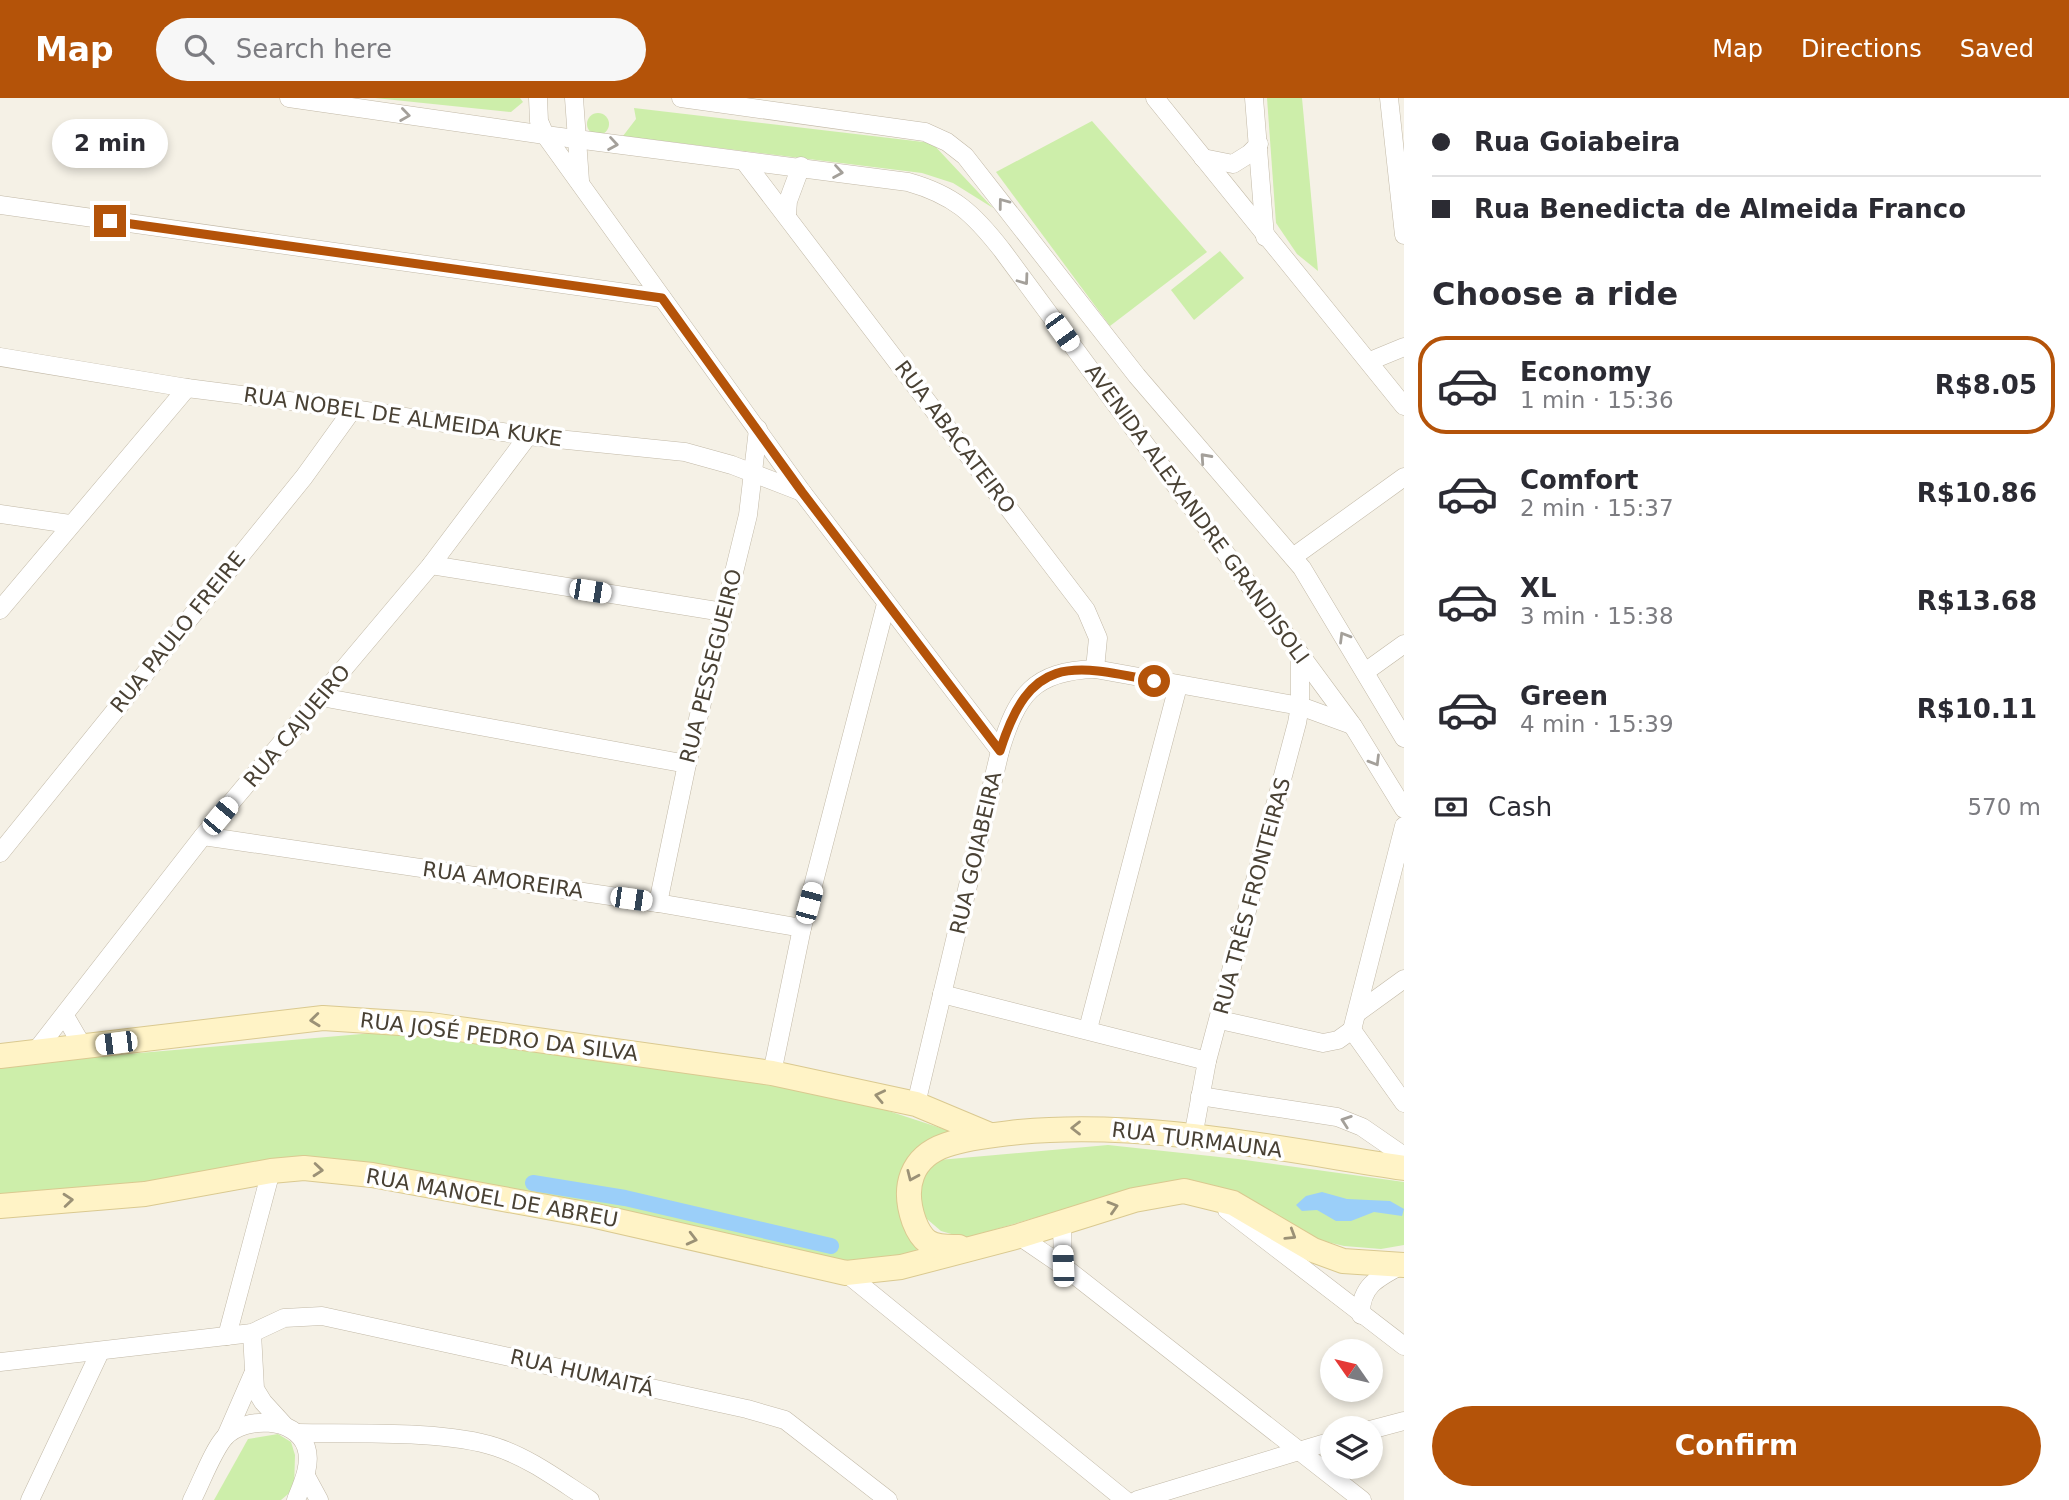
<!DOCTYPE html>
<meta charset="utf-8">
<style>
:root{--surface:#fff;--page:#f7f7f7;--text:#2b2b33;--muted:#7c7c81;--line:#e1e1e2;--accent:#b45309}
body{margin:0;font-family:"DejaVu Sans",sans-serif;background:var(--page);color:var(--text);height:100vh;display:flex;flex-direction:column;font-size:26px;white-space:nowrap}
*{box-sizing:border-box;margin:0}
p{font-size:23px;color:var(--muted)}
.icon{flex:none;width:38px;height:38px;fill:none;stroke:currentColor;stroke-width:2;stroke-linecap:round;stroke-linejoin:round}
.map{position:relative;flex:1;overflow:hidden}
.details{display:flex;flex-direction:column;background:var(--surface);width:665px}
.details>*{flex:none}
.banner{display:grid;align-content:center;height:154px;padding:0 28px;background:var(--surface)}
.needle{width:46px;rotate:304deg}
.tools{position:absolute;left:1320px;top:1241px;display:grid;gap:14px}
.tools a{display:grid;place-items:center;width:63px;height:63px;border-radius:50%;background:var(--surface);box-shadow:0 4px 10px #0003;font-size:35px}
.end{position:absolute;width:32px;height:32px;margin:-16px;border:9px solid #b45309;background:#fff;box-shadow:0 0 0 4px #fff}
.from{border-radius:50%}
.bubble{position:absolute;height:49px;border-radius:24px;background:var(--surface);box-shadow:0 4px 10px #0003;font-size:23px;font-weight:600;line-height:49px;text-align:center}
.car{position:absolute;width:21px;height:42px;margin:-21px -10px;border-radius:9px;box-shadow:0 0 5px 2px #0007;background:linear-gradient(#fff 24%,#345 0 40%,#fff 0 76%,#345 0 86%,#fff 0)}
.banner b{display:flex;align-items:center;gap:24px;height:66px;font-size:26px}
.banner b+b{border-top:2px solid var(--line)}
.banner i{width:18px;height:18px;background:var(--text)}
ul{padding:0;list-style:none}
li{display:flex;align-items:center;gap:21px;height:98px;margin:0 14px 10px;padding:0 14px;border:4px solid transparent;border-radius:28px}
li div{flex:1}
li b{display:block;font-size:26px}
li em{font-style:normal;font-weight:600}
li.current{border-color:var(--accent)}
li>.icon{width:63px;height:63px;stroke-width:1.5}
h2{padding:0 28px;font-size:32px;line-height:84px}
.pay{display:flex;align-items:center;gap:18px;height:77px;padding:0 28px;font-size:26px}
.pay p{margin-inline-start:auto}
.action{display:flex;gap:14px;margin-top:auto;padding:14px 28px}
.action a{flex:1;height:80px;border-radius:42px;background:var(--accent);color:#fff;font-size:28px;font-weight:600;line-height:80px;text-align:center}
header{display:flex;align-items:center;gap:42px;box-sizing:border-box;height:98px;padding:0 35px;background:var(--accent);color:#fff}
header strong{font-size:33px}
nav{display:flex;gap:38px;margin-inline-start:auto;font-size:24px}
.search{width:490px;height:63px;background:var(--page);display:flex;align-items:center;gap:18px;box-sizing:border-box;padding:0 24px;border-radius:38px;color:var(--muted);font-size:26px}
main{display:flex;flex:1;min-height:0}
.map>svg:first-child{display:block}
</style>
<header>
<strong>Map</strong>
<div class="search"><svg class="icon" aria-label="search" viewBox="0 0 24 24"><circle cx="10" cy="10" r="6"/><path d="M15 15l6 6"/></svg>Search here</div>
<nav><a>Map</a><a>Directions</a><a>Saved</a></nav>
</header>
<main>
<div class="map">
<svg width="1404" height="1402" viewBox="0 0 1404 1402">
<rect width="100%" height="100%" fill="#f5f1e6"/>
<g fill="#cdeeaa">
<polygon points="375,0 520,0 523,4 511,14"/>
<polygon points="1267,0 1302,0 1318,173 1297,156 1276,125"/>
<polygon points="634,10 932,45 993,110 953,85 922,75 623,38 636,21"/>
<circle cx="598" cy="26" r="11"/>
<polygon points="1092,23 1207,154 1110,228 996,74"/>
<polygon points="1220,153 1244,180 1194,222 1171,192"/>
<polygon points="385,934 778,983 861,1004 956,1035 912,1064 920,1150 903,1158 862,1166 351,1065 166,1088 0,1099 0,967"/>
<polygon points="1108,1047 1238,1061 1404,1084 1404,1147 1381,1151 1344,1148 1302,1138 1246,1098 1192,1082 1100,1101 965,1140 941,1133 927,1121 915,1101 921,1075 939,1062"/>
<polygon points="278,1336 291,1344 295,1357 294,1391 281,1402 214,1402 248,1341"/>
</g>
<polygon fill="#9bcff9" points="1322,1094 1347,1101 1390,1103 1404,1111 1402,1118 1374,1114 1351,1123 1336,1123 1317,1112 1302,1113 1296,1107 1306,1098"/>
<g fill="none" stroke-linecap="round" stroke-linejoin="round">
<polyline stroke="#9bcff9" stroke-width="16" points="533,1085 625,1100 831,1148"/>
<g stroke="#c2b9a7" stroke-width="19">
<g id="minor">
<path d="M 289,0 L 545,37 L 908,84 C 954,97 973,115 1002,152 L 1353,628 L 1404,711"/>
<polyline points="538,0 539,23 545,37 802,394 1000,653"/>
<polyline points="574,0 580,83"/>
<polyline points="681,0 925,34 947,44 965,58 1137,278 1302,470 1404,640"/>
<polyline points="1155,0 1404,308"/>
<polyline points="1254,0 1265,139"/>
<polyline points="1389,0 1404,137"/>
<polyline points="1203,60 1233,66 1249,56 1259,46"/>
<polyline points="744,63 1086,512 1098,540 1095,571"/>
<polyline points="0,107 662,200"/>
<polyline points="787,116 788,103 801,68"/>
<polyline points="0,259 187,290 353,311 528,338 685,354 732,367 802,394"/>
<polyline points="1370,263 1404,249"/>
<polyline points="0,416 70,426"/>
<polyline points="1293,459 1404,379"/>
<polyline points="431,467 723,514"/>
<polyline points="0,512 187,290"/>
<polyline points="1365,574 1404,546"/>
<polyline points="321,599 687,666"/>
<polyline points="203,738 658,805 802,830"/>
<polyline points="0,755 304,379 353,311"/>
<polyline points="658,805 687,666 748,417 758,331"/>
<polyline points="942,896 1207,963"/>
<polyline points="1357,915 1404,881"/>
<polyline points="65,918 83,949"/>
<polyline points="1220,922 1323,945 1338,942 1352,932"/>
<polyline points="1088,931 1178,588"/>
<polyline points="1352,932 1404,728"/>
<polyline points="1352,932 1404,1005"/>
<polyline points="35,954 203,738 431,467 528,338"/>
<polyline points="772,975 802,830 886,506"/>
<polyline points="1200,998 1337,1019 1362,1029 1404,1058"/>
<path d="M 916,1006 L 1000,653 C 1017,597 1033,573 1095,571 L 1300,608 L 1352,627"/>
<polyline points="1193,1039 1207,963 1297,625 1300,608 1300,556"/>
<polyline points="1227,1112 1404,1248"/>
<polyline points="1062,1125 1063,1168"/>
<polyline points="1019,1138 1063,1168 1362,1402"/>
<polyline points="846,1175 1125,1402"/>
<path d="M 1361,1217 C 1360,1189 1377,1180 1400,1168"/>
<polyline points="252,1235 255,1291 263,1304 284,1327"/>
<polyline points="227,1238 271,1073"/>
<polyline points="0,1264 252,1235 284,1220 322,1218 747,1311 785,1322 888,1402"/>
<polyline points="1370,1332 1404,1323"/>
<path d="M 298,1335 C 352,1336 446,1332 496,1349 C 530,1360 560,1383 590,1402"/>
<polyline points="226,1338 253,1276"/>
<polyline points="306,1378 319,1402"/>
<polyline points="30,1402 100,1254"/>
<path d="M 192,1402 C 201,1385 213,1352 225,1339 C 245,1318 296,1319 306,1349 C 312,1366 302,1387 296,1402"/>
<polyline points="1137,1402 1332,1343"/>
</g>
</g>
<g stroke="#dac990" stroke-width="26">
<g id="secondary">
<polyline points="0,958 323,920 431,927 772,975 916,1006 990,1037"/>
<polyline points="0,1108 145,1096 271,1073 304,1070 372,1077 596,1118 846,1175 901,1169 1019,1138 1134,1102 1184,1093 1233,1105 1313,1152 1343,1163 1404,1167"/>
<path d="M 959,1149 C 949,1149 938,1150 928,1144 C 921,1139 917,1131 914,1123 C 902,1089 911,1059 946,1047 C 969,1039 995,1037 1019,1034 C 1148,1022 1277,1051 1404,1070"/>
</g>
</g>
<use href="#minor" stroke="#fff" stroke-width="18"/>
<use href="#secondary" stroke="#fff3c6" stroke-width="24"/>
</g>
<defs><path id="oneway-chevron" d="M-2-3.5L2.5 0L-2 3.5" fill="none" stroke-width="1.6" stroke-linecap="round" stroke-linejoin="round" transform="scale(1.75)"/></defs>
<g stroke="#a4a09a">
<use href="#oneway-chevron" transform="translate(405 17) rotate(8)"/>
<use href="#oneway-chevron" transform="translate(613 46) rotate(9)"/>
<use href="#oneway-chevron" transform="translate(838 74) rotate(9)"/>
<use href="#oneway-chevron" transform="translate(1003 105) rotate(-127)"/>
<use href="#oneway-chevron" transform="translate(1024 182) rotate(54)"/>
<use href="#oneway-chevron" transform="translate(1205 360) rotate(-132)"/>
<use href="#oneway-chevron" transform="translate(1344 539) rotate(-121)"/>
<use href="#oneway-chevron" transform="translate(1375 663) rotate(59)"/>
<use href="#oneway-chevron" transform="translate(1346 1023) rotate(-161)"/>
</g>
<g stroke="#9b9176">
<use href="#oneway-chevron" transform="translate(315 922) rotate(174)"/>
<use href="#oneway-chevron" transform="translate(880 998) rotate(-168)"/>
<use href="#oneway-chevron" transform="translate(1076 1030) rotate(180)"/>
<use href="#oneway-chevron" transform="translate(318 1072) rotate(5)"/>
<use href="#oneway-chevron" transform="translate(912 1078) rotate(114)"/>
<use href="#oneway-chevron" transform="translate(68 1102) rotate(-5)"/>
<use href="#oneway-chevron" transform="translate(1113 1109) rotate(-17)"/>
<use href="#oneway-chevron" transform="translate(1291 1137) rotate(32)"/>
<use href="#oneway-chevron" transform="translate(692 1141) rotate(14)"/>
</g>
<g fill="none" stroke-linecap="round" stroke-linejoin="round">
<path stroke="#b45309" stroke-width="9" d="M 110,123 L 662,200 L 802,394 L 1000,653 C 1030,558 1068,565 1154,583"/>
</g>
<g text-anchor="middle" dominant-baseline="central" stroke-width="7" stroke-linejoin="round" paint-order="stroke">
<g font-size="21" fill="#494134" stroke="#fff">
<text transform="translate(403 319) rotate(8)">RUA NOBEL DE ALMEIDA KUKE</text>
<text transform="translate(955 339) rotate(53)">RUA ABACATEIRO</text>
<text transform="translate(1197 416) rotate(54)">AVENIDA ALEXANDRE GRANDISOLI</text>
<text transform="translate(178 534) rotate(-51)">RUA PAULO FREIRE</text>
<text transform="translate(711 568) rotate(-76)">RUA PESSEGUEIRO</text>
<text transform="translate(297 628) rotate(-50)">RUA CAJUEIRO</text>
<text transform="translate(976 755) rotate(-77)">RUA GOIABEIRA</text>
<text transform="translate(503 782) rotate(8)">RUA AMOREIRA</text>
<text transform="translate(1252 798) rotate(-75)">RUA TRÊS FRONTEIRAS</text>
<text transform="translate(499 939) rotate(7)">RUA JOSÉ PEDRO DA SILVA</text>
<text transform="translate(1197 1042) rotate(7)">RUA TURMAUNA</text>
<text transform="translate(492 1100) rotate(10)">RUA MANOEL DE ABREU</text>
<text transform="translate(582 1275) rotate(13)">RUA HUMAITÁ</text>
</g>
</g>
</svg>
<div class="tools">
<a><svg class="needle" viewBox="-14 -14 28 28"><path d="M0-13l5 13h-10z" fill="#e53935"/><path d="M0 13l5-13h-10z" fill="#7c7c81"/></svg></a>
<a><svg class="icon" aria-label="layers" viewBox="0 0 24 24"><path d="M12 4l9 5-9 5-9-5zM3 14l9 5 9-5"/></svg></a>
</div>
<i class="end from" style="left:1154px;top:583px"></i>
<i class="end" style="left:110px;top:123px"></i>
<div class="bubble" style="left:52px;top:21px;width:116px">2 min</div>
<i class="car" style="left:1062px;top:234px;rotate:144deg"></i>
<i class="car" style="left:590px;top:493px;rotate:99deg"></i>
<i class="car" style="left:220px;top:718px;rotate:40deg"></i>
<i class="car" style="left:631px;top:801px;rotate:98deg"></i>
<i class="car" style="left:809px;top:805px;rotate:15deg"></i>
<i class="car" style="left:116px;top:945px;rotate:263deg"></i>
<i class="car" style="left:1063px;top:1168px;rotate:358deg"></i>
</div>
<section class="details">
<div class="banner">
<b><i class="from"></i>Rua Goiabeira</b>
<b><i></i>Rua Benedicta de Almeida Franco</b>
</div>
<h2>Choose a ride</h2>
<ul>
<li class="current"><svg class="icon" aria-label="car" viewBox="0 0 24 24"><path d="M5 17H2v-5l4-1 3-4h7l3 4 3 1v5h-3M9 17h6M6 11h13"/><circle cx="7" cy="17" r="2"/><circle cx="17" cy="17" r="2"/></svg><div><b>Economy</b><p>1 min · 15:36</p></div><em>R$8.05</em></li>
<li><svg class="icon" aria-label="car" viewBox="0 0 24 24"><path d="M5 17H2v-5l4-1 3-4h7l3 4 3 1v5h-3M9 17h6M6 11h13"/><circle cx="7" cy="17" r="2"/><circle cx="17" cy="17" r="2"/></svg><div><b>Comfort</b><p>2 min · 15:37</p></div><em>R$10.86</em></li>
<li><svg class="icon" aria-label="car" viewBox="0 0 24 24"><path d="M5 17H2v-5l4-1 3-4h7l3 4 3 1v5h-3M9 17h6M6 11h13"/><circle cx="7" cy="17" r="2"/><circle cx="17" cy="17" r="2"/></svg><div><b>XL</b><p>3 min · 15:38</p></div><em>R$13.68</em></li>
<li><svg class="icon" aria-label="car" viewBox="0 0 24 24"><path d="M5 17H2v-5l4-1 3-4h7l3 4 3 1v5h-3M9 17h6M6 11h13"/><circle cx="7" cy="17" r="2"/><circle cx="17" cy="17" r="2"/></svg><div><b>Green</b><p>4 min · 15:39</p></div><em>R$10.11</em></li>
</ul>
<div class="pay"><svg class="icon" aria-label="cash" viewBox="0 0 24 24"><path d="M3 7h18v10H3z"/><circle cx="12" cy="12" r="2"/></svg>Cash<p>570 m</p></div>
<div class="action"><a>Confirm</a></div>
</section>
</main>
